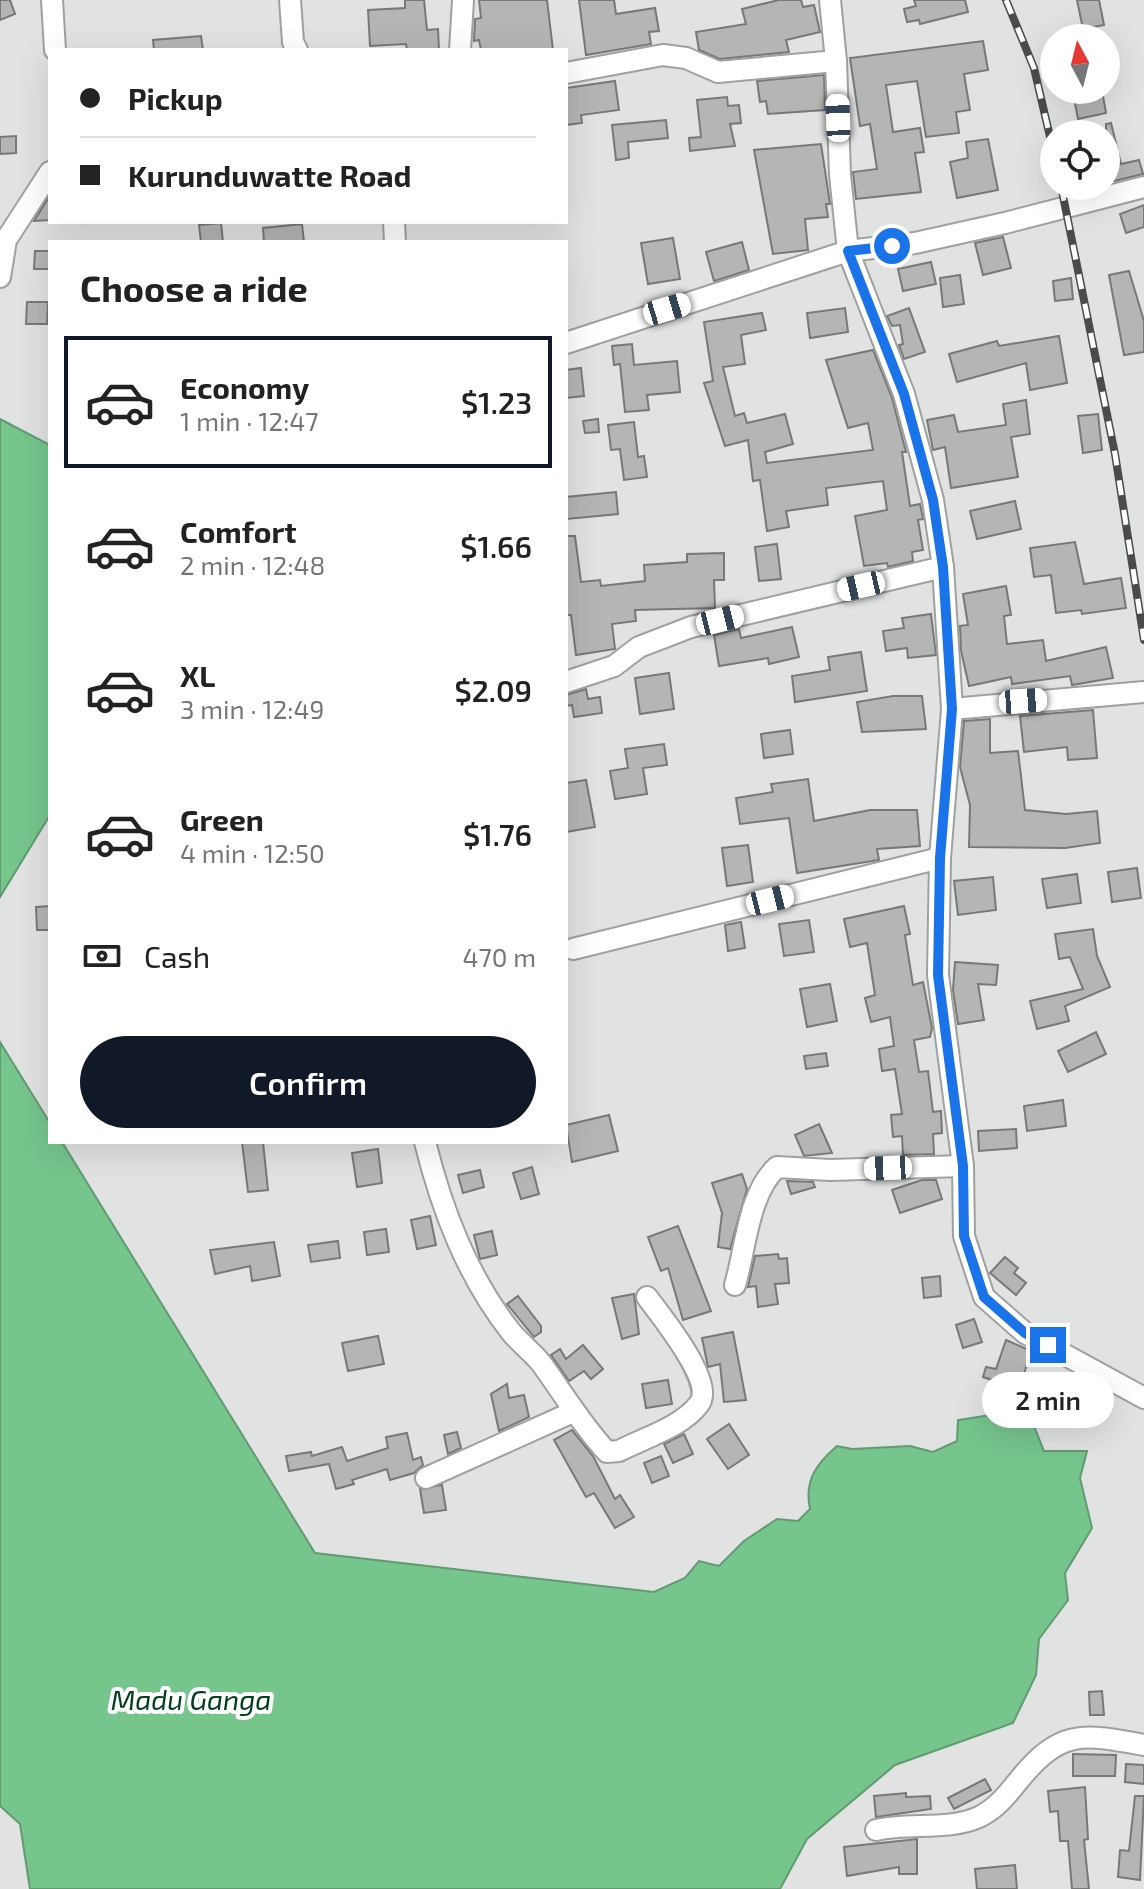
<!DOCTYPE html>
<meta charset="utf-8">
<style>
:root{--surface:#fff;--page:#f6f6f6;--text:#222;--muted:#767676;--line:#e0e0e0;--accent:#111827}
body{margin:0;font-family:"Exo 2",sans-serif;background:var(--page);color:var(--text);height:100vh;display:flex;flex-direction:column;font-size:30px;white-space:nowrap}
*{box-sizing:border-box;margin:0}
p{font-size:26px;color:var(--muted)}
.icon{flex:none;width:44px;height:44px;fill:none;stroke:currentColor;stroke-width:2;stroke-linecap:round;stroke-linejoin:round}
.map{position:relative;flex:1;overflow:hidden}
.side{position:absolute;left:48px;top:240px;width:520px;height:904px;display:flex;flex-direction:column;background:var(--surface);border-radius:0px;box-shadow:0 8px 32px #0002}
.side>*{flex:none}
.guide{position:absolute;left:48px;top:48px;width:520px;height:176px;border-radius:0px;box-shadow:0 8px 32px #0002;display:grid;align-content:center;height:176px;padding:0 32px;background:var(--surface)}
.needle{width:52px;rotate:353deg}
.fabs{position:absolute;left:1040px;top:24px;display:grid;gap:16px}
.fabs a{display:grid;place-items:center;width:80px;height:80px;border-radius:50%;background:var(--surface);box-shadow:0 8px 32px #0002;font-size:40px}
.end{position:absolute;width:36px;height:36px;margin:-18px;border:10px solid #1a73e8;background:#fff;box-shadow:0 0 0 4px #fff}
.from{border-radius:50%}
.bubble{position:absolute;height:56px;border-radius:28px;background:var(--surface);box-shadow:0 8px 32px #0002;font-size:26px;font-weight:600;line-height:56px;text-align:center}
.car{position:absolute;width:24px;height:48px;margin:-24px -12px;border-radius:10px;box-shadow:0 0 6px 2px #0007;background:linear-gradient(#fff 24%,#345 0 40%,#fff 0 76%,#345 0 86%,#fff 0)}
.guide b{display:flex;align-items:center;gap:28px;height:76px;font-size:30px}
.guide b+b{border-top:2px solid var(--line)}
.guide i{width:20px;height:20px;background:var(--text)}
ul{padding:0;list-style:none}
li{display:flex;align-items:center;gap:24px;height:132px;margin:0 16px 12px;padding:0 16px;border:4px solid transparent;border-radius:0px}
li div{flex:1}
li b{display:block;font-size:30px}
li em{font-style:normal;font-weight:600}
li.active{border-color:var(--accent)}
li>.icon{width:72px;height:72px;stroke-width:1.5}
h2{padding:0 32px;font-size:36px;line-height:96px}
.pay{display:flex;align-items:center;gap:20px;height:88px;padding:0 32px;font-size:30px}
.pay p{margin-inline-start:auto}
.button{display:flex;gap:16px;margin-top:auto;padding:16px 32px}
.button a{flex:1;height:92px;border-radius:48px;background:var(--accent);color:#fff;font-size:32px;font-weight:600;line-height:92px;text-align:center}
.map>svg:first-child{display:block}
</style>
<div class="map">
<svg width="1144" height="1889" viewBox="0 0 1144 1889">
<rect width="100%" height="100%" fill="#e0e3e1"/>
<g fill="#76c58d" stroke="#629a72" stroke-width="2">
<polygon points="0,419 50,445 50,815 0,897"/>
<path d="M 0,1042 L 50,1123 L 50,1142 L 62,1142 L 315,1553 L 654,1592 L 685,1578 L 699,1561 L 719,1566 L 744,1541 L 777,1519 L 798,1521 L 810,1509 C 804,1481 816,1464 837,1446 L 852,1449 L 910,1446 L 933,1452 L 957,1441 L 958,1420 L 1003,1413 L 1032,1421 L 1044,1451 L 1087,1451 L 1080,1478 L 1092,1528 L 1065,1573 L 1068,1600 L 1039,1639 L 1036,1675 L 1013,1723 L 895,1765 L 807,1839 L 780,1889 L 30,1889 L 20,1824 L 0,1806 Z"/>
</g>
<g fill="#b3b6b4" stroke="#767977" stroke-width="2">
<polygon points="0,0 10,0 15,14 0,20"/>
<polygon points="405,0 424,0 427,30 438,29 439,50 407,50 406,44 370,46 368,10 405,8"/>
<polygon points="479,0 547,0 553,50 481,50 479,40 474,41 475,19 481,18"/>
<polygon points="579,0 614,0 616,14 655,8 659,31 649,32 651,44 586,55"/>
<polygon points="779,0 801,0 803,7 814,5 820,32 786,40 789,52 720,59 699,50 696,32 746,24 742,9"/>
<polygon points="914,0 965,0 968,12 920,24 919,20 907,22 904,9 916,6"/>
<polygon points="1077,0 1099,0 1104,25 1083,29"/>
<polygon points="201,36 203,50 154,50 153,40"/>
<polygon points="983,41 988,70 964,74 970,110 956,112 959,133 926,137 917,81 886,85 893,132 920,128 924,152 915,153 921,192 856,199 853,172 877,169 870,124 860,126 850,58"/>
<polygon points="824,75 825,110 768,114 766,101 760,102 757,81"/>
<polygon points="615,81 619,110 581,115 582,123 566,125 566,88"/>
<polygon points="1090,90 1102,90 1106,113 1078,119 1073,93"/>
<polygon points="727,97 728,106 739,105 741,123 730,124 735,146 690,151 689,138 701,137 697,100"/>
<polygon points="666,120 668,138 628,142 629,158 616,160 612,125"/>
<polygon points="1111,123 1121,164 1139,160 1143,174 1106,183 1106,124"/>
<polygon points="16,136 16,153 0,154 0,137"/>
<polygon points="988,139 998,190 957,198 950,162 968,158 966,142"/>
<polygon points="821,144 830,204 826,204 828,217 805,219 808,250 773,254 754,150"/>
<polygon points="49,197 50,220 34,221"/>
<polygon points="1144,205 1144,227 1126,233 1120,214"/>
<polygon points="221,223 223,242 201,242 199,225"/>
<polygon points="302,224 304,242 264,242 263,228"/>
<polygon points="1003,237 1011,268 983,275 975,243"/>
<polygon points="673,238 680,279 648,284 641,243"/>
<polygon points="742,242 749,270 714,281 706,252"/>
<polygon points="35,251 50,251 50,269 34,269"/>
<polygon points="931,262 936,284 903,291 898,269"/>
<polygon points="1129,271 1144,321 1144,352 1124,355 1109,275"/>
<polygon points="960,275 964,304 943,307 940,278"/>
<polygon points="1071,278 1073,299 1055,301 1053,281"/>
<polygon points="27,302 48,302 47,324 26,324"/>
<polygon points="845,308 848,332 810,338 807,313"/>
<polygon points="909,308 925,352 904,359 899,345 903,344 900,325 892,326 887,316"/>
<polygon points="762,313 766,330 741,335 745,364 723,367 735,416 744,413 747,423 785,414 793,444 765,452 767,463 873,450 868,423 848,428 826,360 873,350 892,398 906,452 902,452 910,506 920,504 923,519 918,520 923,550 912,552 913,561 888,567 887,563 864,566 855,516 887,510 883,481 826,488 828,505 786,511 789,527 767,531 760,480 753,481 748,440 725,446 704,383 713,381 704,322"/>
<polygon points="1059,336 1067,383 1030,390 1026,363 957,382 949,354 997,341 999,346"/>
<polygon points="632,344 634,365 677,361 680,392 647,395 649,410 625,412 620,364 614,365 612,346"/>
<polygon points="581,368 584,396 566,398 566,370"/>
<polygon points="1026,400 1030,434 1011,437 1018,477 951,488 945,447 933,450 927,420 954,415 958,432 1006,425 1003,404"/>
<polygon points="1098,414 1102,450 1083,453 1078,416"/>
<polygon points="598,419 599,432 585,433 583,421"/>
<polygon points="634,422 638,457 644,456 647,477 624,480 620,449 611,450 608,425"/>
<polygon points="616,492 618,514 567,519 566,497"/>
<polygon points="1015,501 1021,529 977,539 970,511"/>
<polygon points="566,536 575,536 581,582 600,580 601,586 645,581 644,565 687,562 687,554 724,553 724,580 714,580 715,608 635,610 636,621 612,624 615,649 576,655 571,615 566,615"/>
<polygon points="1075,542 1084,584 1121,578 1126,608 1082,614 1081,610 1056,613 1051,575 1034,577 1030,548"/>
<polygon points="777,544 781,579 759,581 755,547"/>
<polygon points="1006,586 1011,615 1004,616 1007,644 1043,640 1046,661 1106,647 1113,678 1072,685 1070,676 1012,684 1011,677 969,686 961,651 960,626 968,625 963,594"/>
<polygon points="931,614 936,655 908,658 907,648 886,651 883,631 904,628 902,618"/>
<polygon points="792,627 799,657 769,664 768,658 719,666 714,635 739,629 741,638"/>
<polygon points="861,652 867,691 795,702 792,676 830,670 828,657"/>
<polygon points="669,673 674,709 640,714 635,678"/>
<polygon points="586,689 588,699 600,697 602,713 574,717 572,705 566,706 566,695"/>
<polygon points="893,696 922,696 926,729 862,732 857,702"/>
<polygon points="1093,710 1097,758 1068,760 1067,747 1024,752 1020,716"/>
<polygon points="990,719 990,753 1018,751 1025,810 1066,814 1097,811 1100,843 1065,848 969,847 970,805 960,767 964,721"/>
<polygon points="790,730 793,754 764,758 761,734"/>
<polygon points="664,744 667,765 643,768 647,794 615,799 610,771 628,768 625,749"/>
<polygon points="808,779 814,821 870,810 917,810 920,846 877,849 879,860 797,873 789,818 740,824 736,798 773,792 771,784"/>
<polygon points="586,780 595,827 566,832 566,783"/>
<polygon points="748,845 753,882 727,886 722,848"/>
<polygon points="1137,868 1141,898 1112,902 1108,872"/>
<polygon points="1077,874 1081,903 1047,908 1042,879"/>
<polygon points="993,877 996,910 958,915 954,881"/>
<polygon points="50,906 50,930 37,930 36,907"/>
<polygon points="904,906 910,934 905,935 913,985 923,982 932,1028 930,1037 914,1040 919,1072 928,1071 933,1112 941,1111 942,1133 933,1134 934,1154 903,1155 902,1136 893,1137 891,1115 902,1114 895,1069 882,1071 879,1049 894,1046 890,1017 871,1022 865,998 875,995 867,943 850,947 844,919"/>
<polygon points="809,920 814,952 784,956 779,924"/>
<polygon points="741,922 745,948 728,951 725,925"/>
<polygon points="1093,929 1097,956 1110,987 1065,1006 1069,1021 1037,1029 1030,1001 1083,989 1070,957 1059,959 1055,934"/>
<polygon points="955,962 998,965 996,985 978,984 984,1020 958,1024 953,990"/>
<polygon points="830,984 837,1021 807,1027 800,989"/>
<polygon points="1096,1032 1106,1054 1068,1072 1058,1051"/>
<polygon points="826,1053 828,1066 806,1069 804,1056"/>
<polygon points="1063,1100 1066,1126 1027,1131 1024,1106"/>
<polygon points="609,1115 618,1151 572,1162 566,1125"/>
<polygon points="819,1124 832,1153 804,1156 795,1135"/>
<polygon points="1016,1129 1017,1148 979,1151 978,1131"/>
<polygon points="242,1142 263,1142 268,1190 248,1192"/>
<polygon points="378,1149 382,1183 357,1187 352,1153"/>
<polygon points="532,1167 539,1194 521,1199 513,1173"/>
<polygon points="480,1170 484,1187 463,1193 458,1175"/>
<polygon points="742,1174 747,1189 730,1249 718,1247 722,1213 712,1183"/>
<polygon points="922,1180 936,1180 942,1199 900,1213 892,1190"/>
<polygon points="787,1181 813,1182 815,1187 791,1194"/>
<polygon points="430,1216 436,1245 417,1249 411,1220"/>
<polygon points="678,1226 711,1311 683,1320 668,1268 661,1271 648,1237"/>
<polygon points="386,1229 389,1252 367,1255 364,1232"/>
<polygon points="492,1231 497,1255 480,1259 474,1235"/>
<polygon points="338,1241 340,1258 311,1262 308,1245"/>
<polygon points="274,1242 280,1276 252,1281 250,1266 215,1274 210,1250"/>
<polygon points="778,1254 779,1259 787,1258 789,1283 775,1284 778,1304 758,1307 756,1286 748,1287 755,1256"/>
<polygon points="1005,1257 1018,1268 1014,1273 1026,1283 1016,1295 990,1273"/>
<polygon points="940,1276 941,1296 924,1298 922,1278"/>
<polygon points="634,1294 639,1334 622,1339 612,1298"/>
<polygon points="518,1296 541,1326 541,1332 534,1337 507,1304"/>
<polygon points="974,1319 982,1342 963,1348 956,1325"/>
<polygon points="733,1332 746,1400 724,1402 720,1364 708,1367 702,1338"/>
<polygon points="378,1336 384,1364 348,1371 342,1343"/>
<polygon points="1006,1340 1031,1351 1023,1377 1043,1382 1037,1406 1022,1402 1025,1391 983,1377 986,1367 996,1369"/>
<polygon points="583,1345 603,1369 591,1379 584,1371 569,1381 551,1355 560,1349 566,1359"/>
<polygon points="668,1380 672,1404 646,1408 642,1384"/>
<polygon points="507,1384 509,1398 524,1395 529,1417 499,1431 491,1394"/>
<polygon points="729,1424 749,1455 728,1469 707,1439"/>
<polygon points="572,1430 593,1456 615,1499 620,1495 634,1517 615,1528 594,1493 586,1497 554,1440"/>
<polygon points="457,1432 461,1448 448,1454 444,1435"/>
<polygon points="407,1433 413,1460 421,1457 423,1465 414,1473 390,1480 387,1469 352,1480 354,1484 336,1489 329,1464 289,1471 286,1456 311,1452 312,1456 342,1447 347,1461 388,1448 386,1437"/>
<polygon points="684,1434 693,1454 673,1463 664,1444"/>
<polygon points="661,1456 669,1476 652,1483 644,1463"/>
<polygon points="442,1485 446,1510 424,1513 420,1489"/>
<polygon points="1102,1691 1104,1715 1090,1715 1089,1692"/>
<polygon points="1073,1754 1116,1755 1115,1776 1073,1776"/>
<polygon points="1126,1764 1144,1765 1144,1784 1125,1782"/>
<polygon points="985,1779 991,1790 954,1809 948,1798"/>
<polygon points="1085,1787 1088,1839 1084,1840 1089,1889 1072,1889 1068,1841 1060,1841 1058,1811 1050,1812 1048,1791"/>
<polygon points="906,1793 906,1797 930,1796 931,1809 876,1817 874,1796"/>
<polygon points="1135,1796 1144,1796 1140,1880 1118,1877 1120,1850 1129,1851"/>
<polygon points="917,1839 917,1874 899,1874 899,1867 847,1876 844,1847"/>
<polygon points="1015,1865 1017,1889 977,1889 975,1869"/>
</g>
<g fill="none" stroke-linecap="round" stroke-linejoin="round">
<g stroke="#9fa19f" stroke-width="24">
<g id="minor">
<polyline points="52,0 55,50"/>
<polyline points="290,0 293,42 297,50"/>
<polyline points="830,0 836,61"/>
<polyline points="460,50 463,0"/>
<polyline points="566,73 663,55 686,58 718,72 836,61 840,175 848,251 904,394 933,500 943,567 952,709 940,858 938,975 963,1166 964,1236 984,1297 1025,1333 1144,1398"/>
<polyline points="394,222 395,242"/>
<polyline points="0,277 6,240 50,172"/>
<polyline points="566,343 848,251 915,243 1005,223 1144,187"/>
<polyline points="566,682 614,666 639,647 691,627 943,567"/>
<polyline points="952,709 1144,692"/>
<polyline points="573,949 940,858"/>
<path d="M 425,1142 C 442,1210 467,1276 511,1332 C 520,1343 532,1352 541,1363 C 563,1393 581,1424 607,1452 L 619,1451 C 644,1438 682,1427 699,1404 C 716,1383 661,1316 647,1297"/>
<path d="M 735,1285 C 746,1248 748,1194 777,1167 L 830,1170 L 963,1166"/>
<polyline points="426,1478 573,1412"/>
<path d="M 876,1830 C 909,1822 948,1831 979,1817 C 996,1809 1007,1795 1019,1780 C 1061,1728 1084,1734 1144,1745"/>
</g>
</g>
<use href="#minor" stroke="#fff" stroke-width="20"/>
<g stroke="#4a4b4a" stroke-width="8">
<g id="rail">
<polyline points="1006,0 1034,68 1054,154"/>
<polyline points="1061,186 1115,454 1144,640"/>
</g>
</g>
<use href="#rail" stroke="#fff" stroke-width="5" stroke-dasharray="15" stroke-linecap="butt"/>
</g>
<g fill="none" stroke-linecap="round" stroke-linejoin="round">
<polyline stroke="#1a73e8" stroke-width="10" points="892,246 848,251 904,394 933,500 943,567 952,709 940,858 938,975 963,1166 964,1236 984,1297 1025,1333 1048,1345"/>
</g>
<g text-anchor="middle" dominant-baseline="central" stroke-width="8" stroke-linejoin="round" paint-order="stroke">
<g font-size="28" font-style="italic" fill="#00401d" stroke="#fff">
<text x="191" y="1699">Madu Ganga</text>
</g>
</g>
</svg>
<div class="fabs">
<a><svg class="needle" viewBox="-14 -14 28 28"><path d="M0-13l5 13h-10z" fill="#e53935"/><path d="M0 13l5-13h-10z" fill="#767676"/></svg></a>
<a><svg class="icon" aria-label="locate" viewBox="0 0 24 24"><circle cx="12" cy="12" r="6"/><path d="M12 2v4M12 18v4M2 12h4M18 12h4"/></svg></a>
</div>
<i class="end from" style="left:892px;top:246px"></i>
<i class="end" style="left:1048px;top:1345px"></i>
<div class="bubble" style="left:982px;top:1372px;width:132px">2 min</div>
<i class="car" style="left:838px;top:118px;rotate:358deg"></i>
<i class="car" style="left:667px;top:309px;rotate:73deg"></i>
<i class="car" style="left:861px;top:586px;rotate:257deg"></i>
<i class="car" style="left:720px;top:620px;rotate:76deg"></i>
<i class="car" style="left:1023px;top:701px;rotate:86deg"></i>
<i class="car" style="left:770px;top:900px;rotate:76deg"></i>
<i class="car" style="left:888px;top:1168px;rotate:268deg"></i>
<div class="guide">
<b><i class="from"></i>Pickup</b>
<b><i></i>Kurunduwatte Road</b>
</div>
<section class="side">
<h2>Choose a ride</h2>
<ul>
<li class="active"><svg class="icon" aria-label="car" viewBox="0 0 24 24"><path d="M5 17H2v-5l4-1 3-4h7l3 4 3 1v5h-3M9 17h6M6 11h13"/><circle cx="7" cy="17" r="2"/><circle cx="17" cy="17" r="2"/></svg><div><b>Economy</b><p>1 min · 12:47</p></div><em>$1.23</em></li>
<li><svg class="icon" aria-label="car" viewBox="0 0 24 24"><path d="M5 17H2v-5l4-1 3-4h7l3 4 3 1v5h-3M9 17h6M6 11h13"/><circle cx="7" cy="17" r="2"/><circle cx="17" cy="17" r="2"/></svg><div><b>Comfort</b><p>2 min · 12:48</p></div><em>$1.66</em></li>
<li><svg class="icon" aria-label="car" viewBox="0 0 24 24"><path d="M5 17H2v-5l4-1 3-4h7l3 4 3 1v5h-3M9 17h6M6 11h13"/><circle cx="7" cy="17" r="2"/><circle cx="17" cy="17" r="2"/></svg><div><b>XL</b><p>3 min · 12:49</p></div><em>$2.09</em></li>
<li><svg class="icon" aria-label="car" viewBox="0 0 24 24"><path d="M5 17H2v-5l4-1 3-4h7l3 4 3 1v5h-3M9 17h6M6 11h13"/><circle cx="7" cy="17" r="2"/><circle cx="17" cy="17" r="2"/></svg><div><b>Green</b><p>4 min · 12:50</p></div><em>$1.76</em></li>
</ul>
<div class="pay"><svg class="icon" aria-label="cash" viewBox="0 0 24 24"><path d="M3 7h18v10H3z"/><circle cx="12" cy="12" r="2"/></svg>Cash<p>470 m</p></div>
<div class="button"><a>Confirm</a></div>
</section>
</div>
